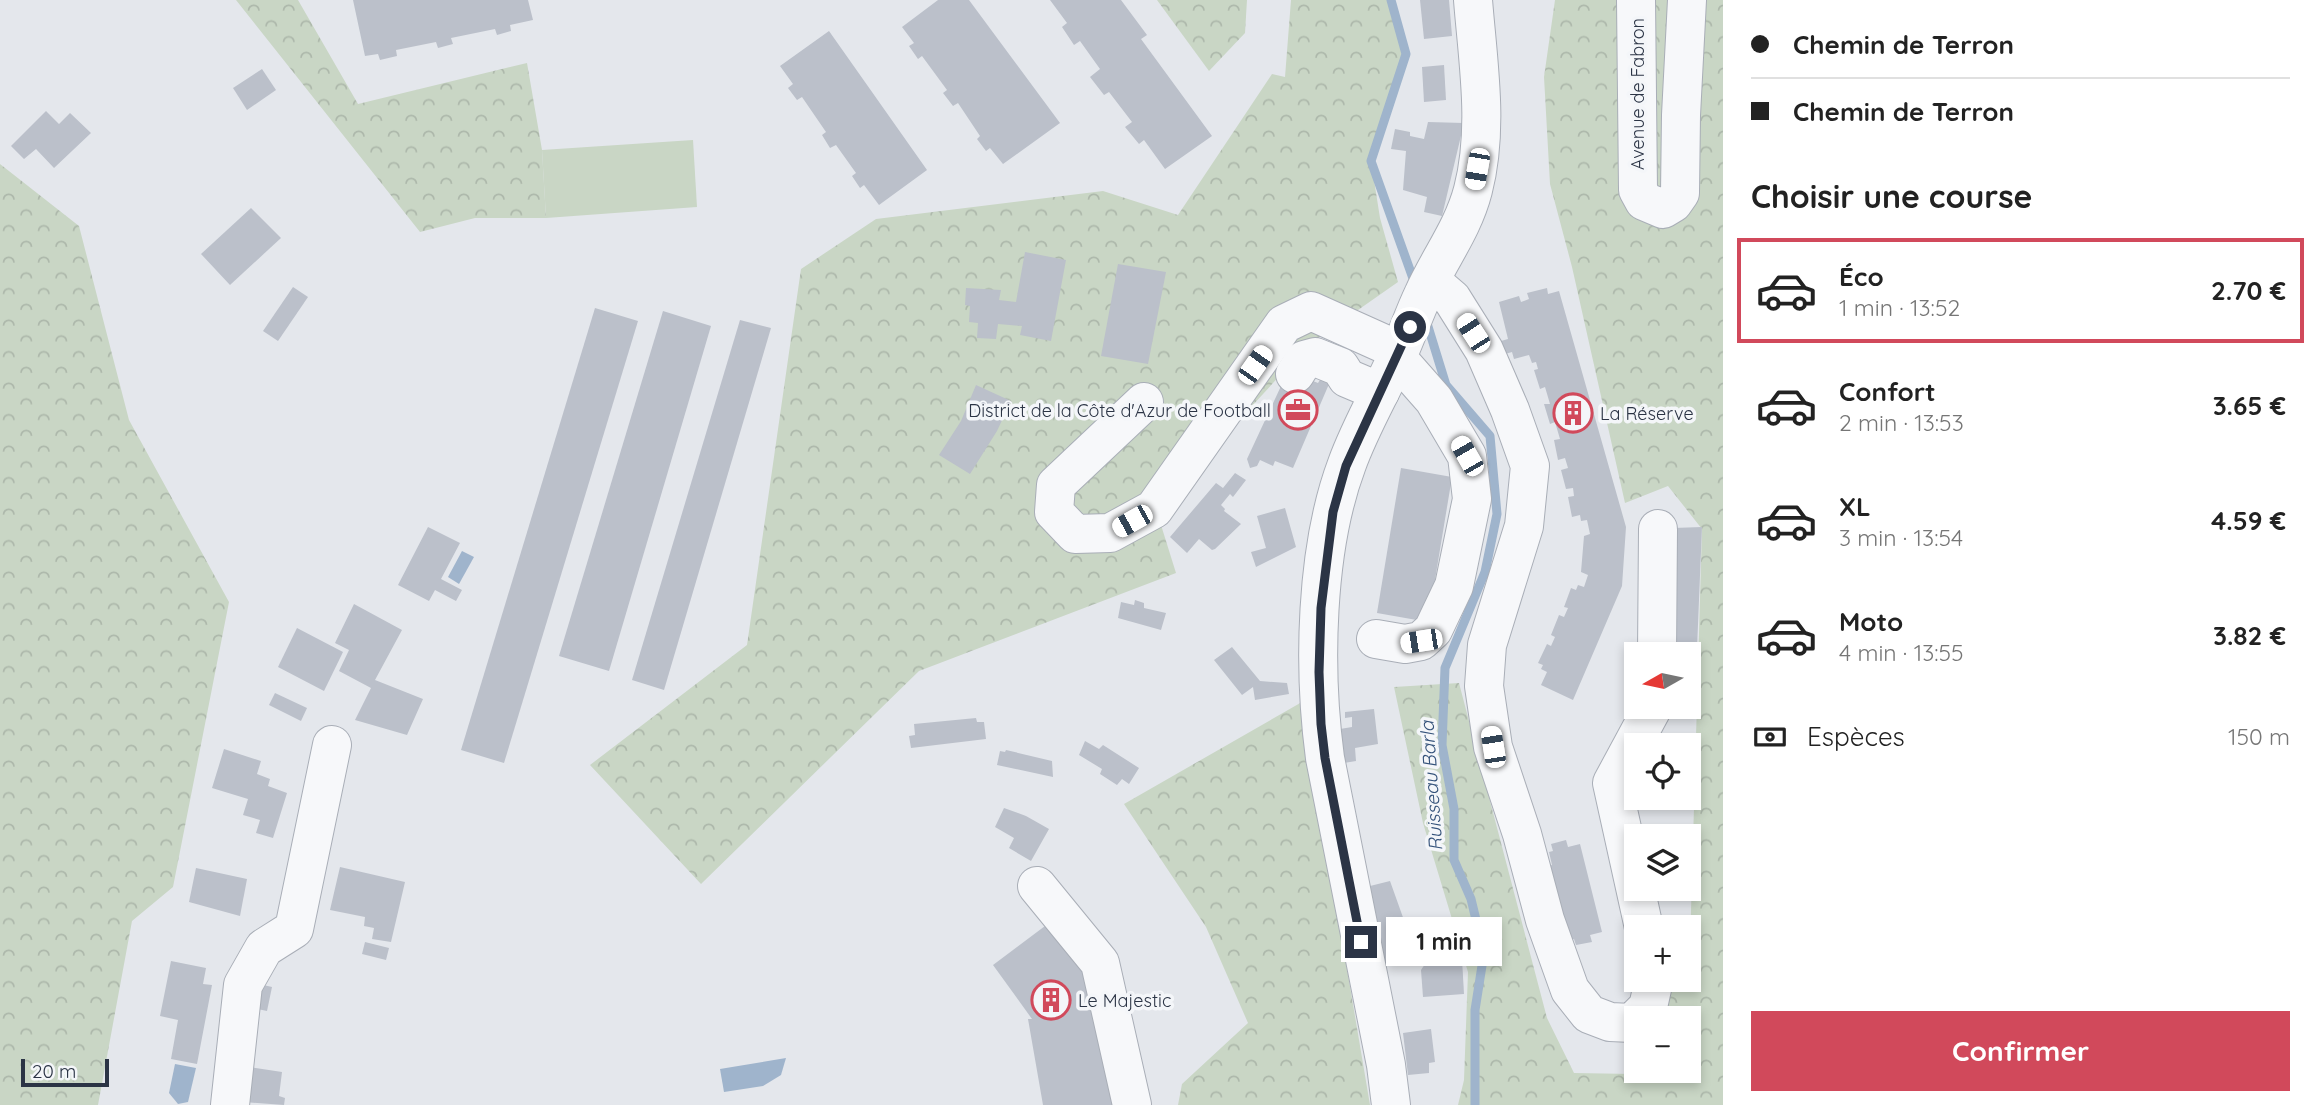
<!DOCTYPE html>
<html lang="fr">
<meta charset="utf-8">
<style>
:root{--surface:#fff;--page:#f6f6f6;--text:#222;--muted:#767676;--line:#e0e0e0;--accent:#d1495b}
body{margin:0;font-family:Quicksand,sans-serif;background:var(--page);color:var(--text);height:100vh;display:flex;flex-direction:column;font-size:26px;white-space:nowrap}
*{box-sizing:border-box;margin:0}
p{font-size:23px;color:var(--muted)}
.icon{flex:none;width:38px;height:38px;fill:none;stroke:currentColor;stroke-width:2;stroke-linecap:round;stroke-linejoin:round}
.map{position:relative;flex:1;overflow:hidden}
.sheet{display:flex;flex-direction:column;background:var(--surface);width:595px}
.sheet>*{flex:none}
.guide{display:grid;align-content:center;height:154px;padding:0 28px;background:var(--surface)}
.needle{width:46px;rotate:261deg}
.buttons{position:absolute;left:1624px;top:642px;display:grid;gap:14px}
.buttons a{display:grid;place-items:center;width:77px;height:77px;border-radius:0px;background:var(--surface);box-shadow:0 4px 10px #0003;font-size:35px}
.scale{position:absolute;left:21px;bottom:18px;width:88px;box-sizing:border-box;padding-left:7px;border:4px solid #2b3445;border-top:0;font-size:19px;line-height:24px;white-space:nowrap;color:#2b3445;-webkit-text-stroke:5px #f4f6f9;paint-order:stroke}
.end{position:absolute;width:32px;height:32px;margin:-16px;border:9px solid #2b3445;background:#fff;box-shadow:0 0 0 4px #fff}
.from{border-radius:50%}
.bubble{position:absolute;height:49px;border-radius:0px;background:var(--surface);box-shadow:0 4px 10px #0003;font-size:23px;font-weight:700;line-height:49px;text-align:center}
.car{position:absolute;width:21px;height:42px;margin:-21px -10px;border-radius:9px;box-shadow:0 0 5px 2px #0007;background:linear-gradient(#fff 24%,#345 0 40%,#fff 0 76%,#345 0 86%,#fff 0)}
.guide b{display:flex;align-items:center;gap:24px;height:66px;font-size:26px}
.guide b+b{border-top:2px solid var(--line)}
.guide i{width:18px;height:18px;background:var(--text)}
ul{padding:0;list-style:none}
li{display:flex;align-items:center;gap:21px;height:105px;margin:0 14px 10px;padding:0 14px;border:4px solid transparent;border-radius:0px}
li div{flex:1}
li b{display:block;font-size:26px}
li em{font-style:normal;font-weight:700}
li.on{border-color:var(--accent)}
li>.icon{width:63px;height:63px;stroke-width:1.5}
h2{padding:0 28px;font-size:32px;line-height:84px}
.pay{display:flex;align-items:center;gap:18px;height:77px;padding:0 28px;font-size:26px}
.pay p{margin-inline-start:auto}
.action{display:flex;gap:14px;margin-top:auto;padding:14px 28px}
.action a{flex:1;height:80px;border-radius:0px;background:var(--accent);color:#fff;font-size:28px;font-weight:700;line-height:80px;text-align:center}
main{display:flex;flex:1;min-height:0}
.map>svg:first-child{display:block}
</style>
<main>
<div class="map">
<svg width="1723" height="1105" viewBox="0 0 1723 1105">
<defs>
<pattern id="forest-crowns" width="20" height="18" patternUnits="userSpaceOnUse" patternTransform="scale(1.75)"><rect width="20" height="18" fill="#c9d6c5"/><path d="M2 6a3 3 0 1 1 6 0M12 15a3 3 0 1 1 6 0" fill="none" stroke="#adb8ab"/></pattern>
</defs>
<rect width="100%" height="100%" fill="#e4e7ec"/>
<polygon fill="#c9d6c5" points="693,140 697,207 546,218 542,150"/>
<g fill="url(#forest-crowns)">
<polygon points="236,0 298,0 358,104 527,63 542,150 546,218 475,218 420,232"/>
<polygon points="1157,0 1247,0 1245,33 1209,71"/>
<polygon points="1291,0 1391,0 1406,54 1371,161 1380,218 1398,282 1308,345 1240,419 1161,525 1176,573 919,671 701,884 590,765 747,645 801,269 876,219 1103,191 1178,215 1272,74 1285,77"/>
<polygon points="1555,0 1723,0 1723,1105 1458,1105 1464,1080 1468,972 1423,823 1394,687 1459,683 1547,1018 1574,1073 1634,1074 1636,1068 1636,1071 1689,1071 1689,1018 1656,1018 1672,980 1689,980 1702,529 1668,486 1625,503 1572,267 1550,184 1544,77"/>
<polygon points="0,164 79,226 129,420 229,602 173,887 132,921 98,1105 0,1105"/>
<polygon points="1302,702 1370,1105 1178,1105 1182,1084 1248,1023 1206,927 1124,804"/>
</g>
<g fill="#9fb4cc">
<polygon points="462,551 474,557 459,584 448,577"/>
<polygon points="786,1058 781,1075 763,1086 724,1092 720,1069"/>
<polygon points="175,1064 196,1068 188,1102 178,1104 169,1093"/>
</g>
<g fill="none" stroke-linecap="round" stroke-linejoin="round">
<g stroke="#9fb4cc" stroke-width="9">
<polyline points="1391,0 1406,54 1371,161 1415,284"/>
<polyline points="1426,320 1446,385 1490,436 1497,514 1485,572 1445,668 1442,745 1454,809 1454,860 1471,899 1484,953 1475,1010 1475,1105"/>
</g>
</g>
<g fill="#bbc0ca">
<polygon points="353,0 528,0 533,20 510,25 511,31 497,35 495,29 451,38 453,44 438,48 436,42 396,50 397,56 380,60 378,54 365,56"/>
<polygon points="938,0 969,0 1060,123 1003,164 990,148 986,151 977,139 980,136 958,103 953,106 943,93 947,90 922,56 918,59 909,46 914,43 902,27"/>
<polygon points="1050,0 1121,0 1147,35 1141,39 1212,136 1165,169 1144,140 1139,144 1125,127 1132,122 1109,92 1104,95 1090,77 1100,69 1080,41 1074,45 1062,27 1067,23"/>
<polygon points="1420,0 1449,0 1452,36 1424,39"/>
<polygon points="829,31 927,170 879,205 864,185 860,188 852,176 856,173 836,145 830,148 822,135 826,132 802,97 797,100 788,88 793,84 780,66"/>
<polygon points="1444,65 1446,100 1424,102 1422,67"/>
<polygon points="262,69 276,90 247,110 233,88"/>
<polygon points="46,111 59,124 70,113 91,133 54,168 36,149 24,159 11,146"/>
<polygon points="1428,122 1464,123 1442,216 1424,212 1427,197 1403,190 1406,151 1391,149 1395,129 1410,132 1410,136 1424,139"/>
<polygon points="251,208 281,238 230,285 201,254"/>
<polygon points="1025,252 1066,260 1051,341 1020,335 1022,326 998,324 996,339 977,338 978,323 969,322 970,306 965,305 966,288 1001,290 999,300 1016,302"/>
<polygon points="1118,264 1166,272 1148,364 1101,356"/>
<polygon points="293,287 308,297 278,341 263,331"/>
<polygon points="1547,288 1548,294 1559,291 1626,527 1622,586 1573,700 1541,685 1547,672 1541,669 1543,665 1538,663 1547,644 1551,646 1555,637 1551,635 1559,615 1564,617 1568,608 1564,607 1571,588 1576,590 1578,585 1584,587 1588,575 1581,572 1584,536 1590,534 1587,520 1581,521 1580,515 1572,517 1568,497 1574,496 1573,488 1566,489 1561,470 1568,468 1565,458 1558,460 1554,440 1560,439 1555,422 1550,424 1544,404 1550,404 1545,387 1540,389 1534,370 1538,369 1536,362 1532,363 1529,355 1514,359 1512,352 1505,354 1501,341 1508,339 1499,302 1519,296 1521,302 1529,299 1527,293"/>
<polygon points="595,308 638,321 504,763 461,750"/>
<polygon points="663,311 711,326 609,671 559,656"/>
<polygon points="740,320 771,328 664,690 632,680"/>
<polygon points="1288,371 1318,383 1323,375 1329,384 1293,468 1275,461 1273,466 1260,460 1257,466 1250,468 1247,459"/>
<polygon points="976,385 1011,401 997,431 970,474 939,455 961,421"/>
<polygon points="1401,468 1452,477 1428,622 1377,613"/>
<polygon points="1235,473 1246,480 1233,497 1230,494 1221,505 1225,509 1224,511 1241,524 1215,549 1212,550 1199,539 1187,553 1170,537 1216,483 1223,488"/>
<polygon points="1285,508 1296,547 1256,567 1251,552 1266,548 1257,516"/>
<polygon points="428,527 460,543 441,579 462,590 456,601 435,590 429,601 398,585"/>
<polygon points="1702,527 1696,673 1689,673 1689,654 1669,654 1673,528"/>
<polygon points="1135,600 1144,603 1144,608 1166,613 1161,630 1118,618 1121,602 1134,605"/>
<polygon points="354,604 402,630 375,680 423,699 407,735 355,720 371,688 339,671 349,650 335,643"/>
<polygon points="297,628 343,652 324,691 278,667"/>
<polygon points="1232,647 1260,681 1287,683 1289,694 1255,700 1253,687 1242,695 1214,660"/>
<polygon points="275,693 307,708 301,721 269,705"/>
<polygon points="1374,709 1378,744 1355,748 1356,761 1338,764 1334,730 1352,727 1352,717 1345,718 1345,712"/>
<polygon points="976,718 977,722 984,722 986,739 911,748 909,736 915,735 914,724"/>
<polygon points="1085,741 1099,749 1103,745 1139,768 1129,784 1122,779 1117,785 1100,774 1102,769 1079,755"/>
<polygon points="224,749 261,761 257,774 270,779 268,786 287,793 273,838 256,833 260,820 243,815 248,799 212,788"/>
<polygon points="1006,750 1052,761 1053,777 997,765 1000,751 1005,752"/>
<polygon points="1004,808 1026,816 1049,829 1031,861 1009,848 1014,838 995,827"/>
<polygon points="1566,840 1568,847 1580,844 1602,932 1590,935 1592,942 1576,945 1574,939 1571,940 1567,925 1561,926 1546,867 1552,865 1549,852 1553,851 1551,844"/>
<polygon points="340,867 405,882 391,942 372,939 374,928 364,926 365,917 330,910"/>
<polygon points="196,868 247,879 240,916 189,902"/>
<polygon points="1390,881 1405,923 1414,922 1417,962 1382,964 1379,928 1375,928 1366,887"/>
<polygon points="1045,926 1092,976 1120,1105 1043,1105 1028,1019 1032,1019 993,965"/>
<polygon points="365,942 389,948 386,960 362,954"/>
<polygon points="1462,959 1464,994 1423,997 1421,970 1427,961"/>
<polygon points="171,961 206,968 203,984 212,985 197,1064 171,1059 178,1020 160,1016"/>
<polygon points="259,984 272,987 267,1011 253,1008"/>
<polygon points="1431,1029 1435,1062 1429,1063 1429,1073 1408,1075 1403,1033"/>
<polygon points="249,1067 282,1072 279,1096 285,1098 284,1105 244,1102"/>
</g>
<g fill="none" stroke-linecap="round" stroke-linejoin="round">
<g stroke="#a9aeb7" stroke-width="40">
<g id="minor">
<polyline points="1636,0 1638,190 1644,201 1663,209 1673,203 1680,193 1681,115 1687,0"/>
<polyline points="1431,281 1452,299 1484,350 1510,410 1530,466 1524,526 1487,645 1484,686 1493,747 1522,834 1545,920 1570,990 1589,1014 1610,1022 1632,1023 1648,1007 1654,980"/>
<polyline points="1295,374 1304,360 1315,357 1340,367 1347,378 1380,392"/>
<polyline points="1144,402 1056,485 1054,512 1075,534 1110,533 1154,509 1284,324 1311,311 1400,351"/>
<polyline points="1376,639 1405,644 1421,641 1433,630 1454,586 1472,499 1467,456 1434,400 1397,358"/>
<polyline points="1657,654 1658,529"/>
<polyline points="1037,886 1100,963 1132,1105"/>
<polyline points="1644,928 1612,783 1653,707"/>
<polyline points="230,1105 243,985 264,948 294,929 332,745"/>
<path d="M 1391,1105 L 1386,1065 L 1325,758 C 1313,669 1315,549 1347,464 C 1360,428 1380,394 1396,359 C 1406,338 1413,316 1423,295 C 1439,259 1463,229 1473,190 C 1489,128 1478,63 1473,0"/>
</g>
</g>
<use href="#minor" stroke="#f7f8fa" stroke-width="38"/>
</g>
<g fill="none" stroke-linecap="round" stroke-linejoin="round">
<polyline stroke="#2b3445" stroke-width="9" points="1361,942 1325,758 1321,724 1319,672 1321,608 1333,512 1346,466 1410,327"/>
</g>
<defs>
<g id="office-ring" transform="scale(2.0125)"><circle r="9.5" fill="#f4f6f9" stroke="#d1495b" stroke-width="1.5"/><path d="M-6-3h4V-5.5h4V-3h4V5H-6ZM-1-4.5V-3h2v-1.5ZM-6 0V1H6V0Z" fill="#d1495b"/></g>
<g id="building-ring" transform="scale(2.0125)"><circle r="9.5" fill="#f4f6f9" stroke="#d1495b" stroke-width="1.5"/><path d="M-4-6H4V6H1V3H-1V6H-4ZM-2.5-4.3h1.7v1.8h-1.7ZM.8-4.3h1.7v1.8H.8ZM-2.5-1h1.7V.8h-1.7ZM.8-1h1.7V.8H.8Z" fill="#d1495b"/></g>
</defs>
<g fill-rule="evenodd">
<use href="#office-ring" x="1298" y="410"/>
<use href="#building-ring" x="1573" y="413"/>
<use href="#building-ring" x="1051" y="1000"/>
</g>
<g text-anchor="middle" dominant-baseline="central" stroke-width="7" stroke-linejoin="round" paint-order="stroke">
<g font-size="18" fill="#2b3445" stroke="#f4f6f9">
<text transform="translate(1637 94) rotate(-90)">Avenue de Fabron</text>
</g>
<g font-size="18" fill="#2b3445" stroke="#f4f6f9" text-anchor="start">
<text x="1271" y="410" text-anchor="end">District de la Côte d'Azur de Football</text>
<text x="1600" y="413">La Réserve</text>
<text x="1078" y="1000">Le Majestic</text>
</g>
<g font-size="19" font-style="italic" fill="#34527a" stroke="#f4f6f9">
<text transform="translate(1431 786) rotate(-94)">Ruisseau Barla</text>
</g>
</g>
</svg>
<div class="buttons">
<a><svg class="needle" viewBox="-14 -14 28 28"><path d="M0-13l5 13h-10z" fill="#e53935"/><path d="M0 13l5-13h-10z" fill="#767676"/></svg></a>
<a><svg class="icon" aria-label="locate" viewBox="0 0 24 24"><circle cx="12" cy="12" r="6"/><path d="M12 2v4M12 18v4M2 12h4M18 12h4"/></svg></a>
<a><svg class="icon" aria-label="layers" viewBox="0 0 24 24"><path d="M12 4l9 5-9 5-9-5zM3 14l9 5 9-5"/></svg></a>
<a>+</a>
<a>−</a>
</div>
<div class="scale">20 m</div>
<i class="end from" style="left:1410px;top:327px"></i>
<i class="end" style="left:1361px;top:942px"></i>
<div class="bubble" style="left:1386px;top:917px;width:116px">1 min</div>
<i class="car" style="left:1477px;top:169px;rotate:190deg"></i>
<i class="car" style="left:1473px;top:333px;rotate:327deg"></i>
<i class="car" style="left:1255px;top:365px;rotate:35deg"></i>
<i class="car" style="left:1467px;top:456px;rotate:330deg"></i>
<i class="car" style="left:1132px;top:521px;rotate:241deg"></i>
<i class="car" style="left:1421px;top:641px;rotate:261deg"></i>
<i class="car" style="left:1493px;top:747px;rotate:351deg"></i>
</div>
<section class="sheet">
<div class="guide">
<b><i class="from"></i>Chemin de Terron</b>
<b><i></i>Chemin de Terron</b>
</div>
<h2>Choisir une course</h2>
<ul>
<li class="on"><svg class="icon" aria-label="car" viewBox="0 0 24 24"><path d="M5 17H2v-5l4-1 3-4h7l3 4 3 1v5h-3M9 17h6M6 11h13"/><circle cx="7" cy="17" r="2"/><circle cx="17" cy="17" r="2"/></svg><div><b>Éco</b><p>1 min · 13:52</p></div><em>2.70 €</em></li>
<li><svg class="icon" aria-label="car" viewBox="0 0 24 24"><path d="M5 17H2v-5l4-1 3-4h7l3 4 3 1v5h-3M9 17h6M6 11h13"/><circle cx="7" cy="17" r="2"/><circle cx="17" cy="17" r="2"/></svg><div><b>Confort</b><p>2 min · 13:53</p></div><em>3.65 €</em></li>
<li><svg class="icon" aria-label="car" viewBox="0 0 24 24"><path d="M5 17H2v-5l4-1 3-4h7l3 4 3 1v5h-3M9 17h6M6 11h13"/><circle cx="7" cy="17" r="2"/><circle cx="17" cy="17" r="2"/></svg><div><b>XL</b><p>3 min · 13:54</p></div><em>4.59 €</em></li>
<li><svg class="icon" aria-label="car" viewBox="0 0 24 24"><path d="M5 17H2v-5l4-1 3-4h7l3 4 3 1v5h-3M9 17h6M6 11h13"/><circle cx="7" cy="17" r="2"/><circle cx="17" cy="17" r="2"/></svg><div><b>Moto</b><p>4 min · 13:55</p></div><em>3.82 €</em></li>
</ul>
<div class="pay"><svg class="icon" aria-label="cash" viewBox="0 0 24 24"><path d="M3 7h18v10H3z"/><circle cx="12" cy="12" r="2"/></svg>Espèces<p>150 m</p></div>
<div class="action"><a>Confirmer</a></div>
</section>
</main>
